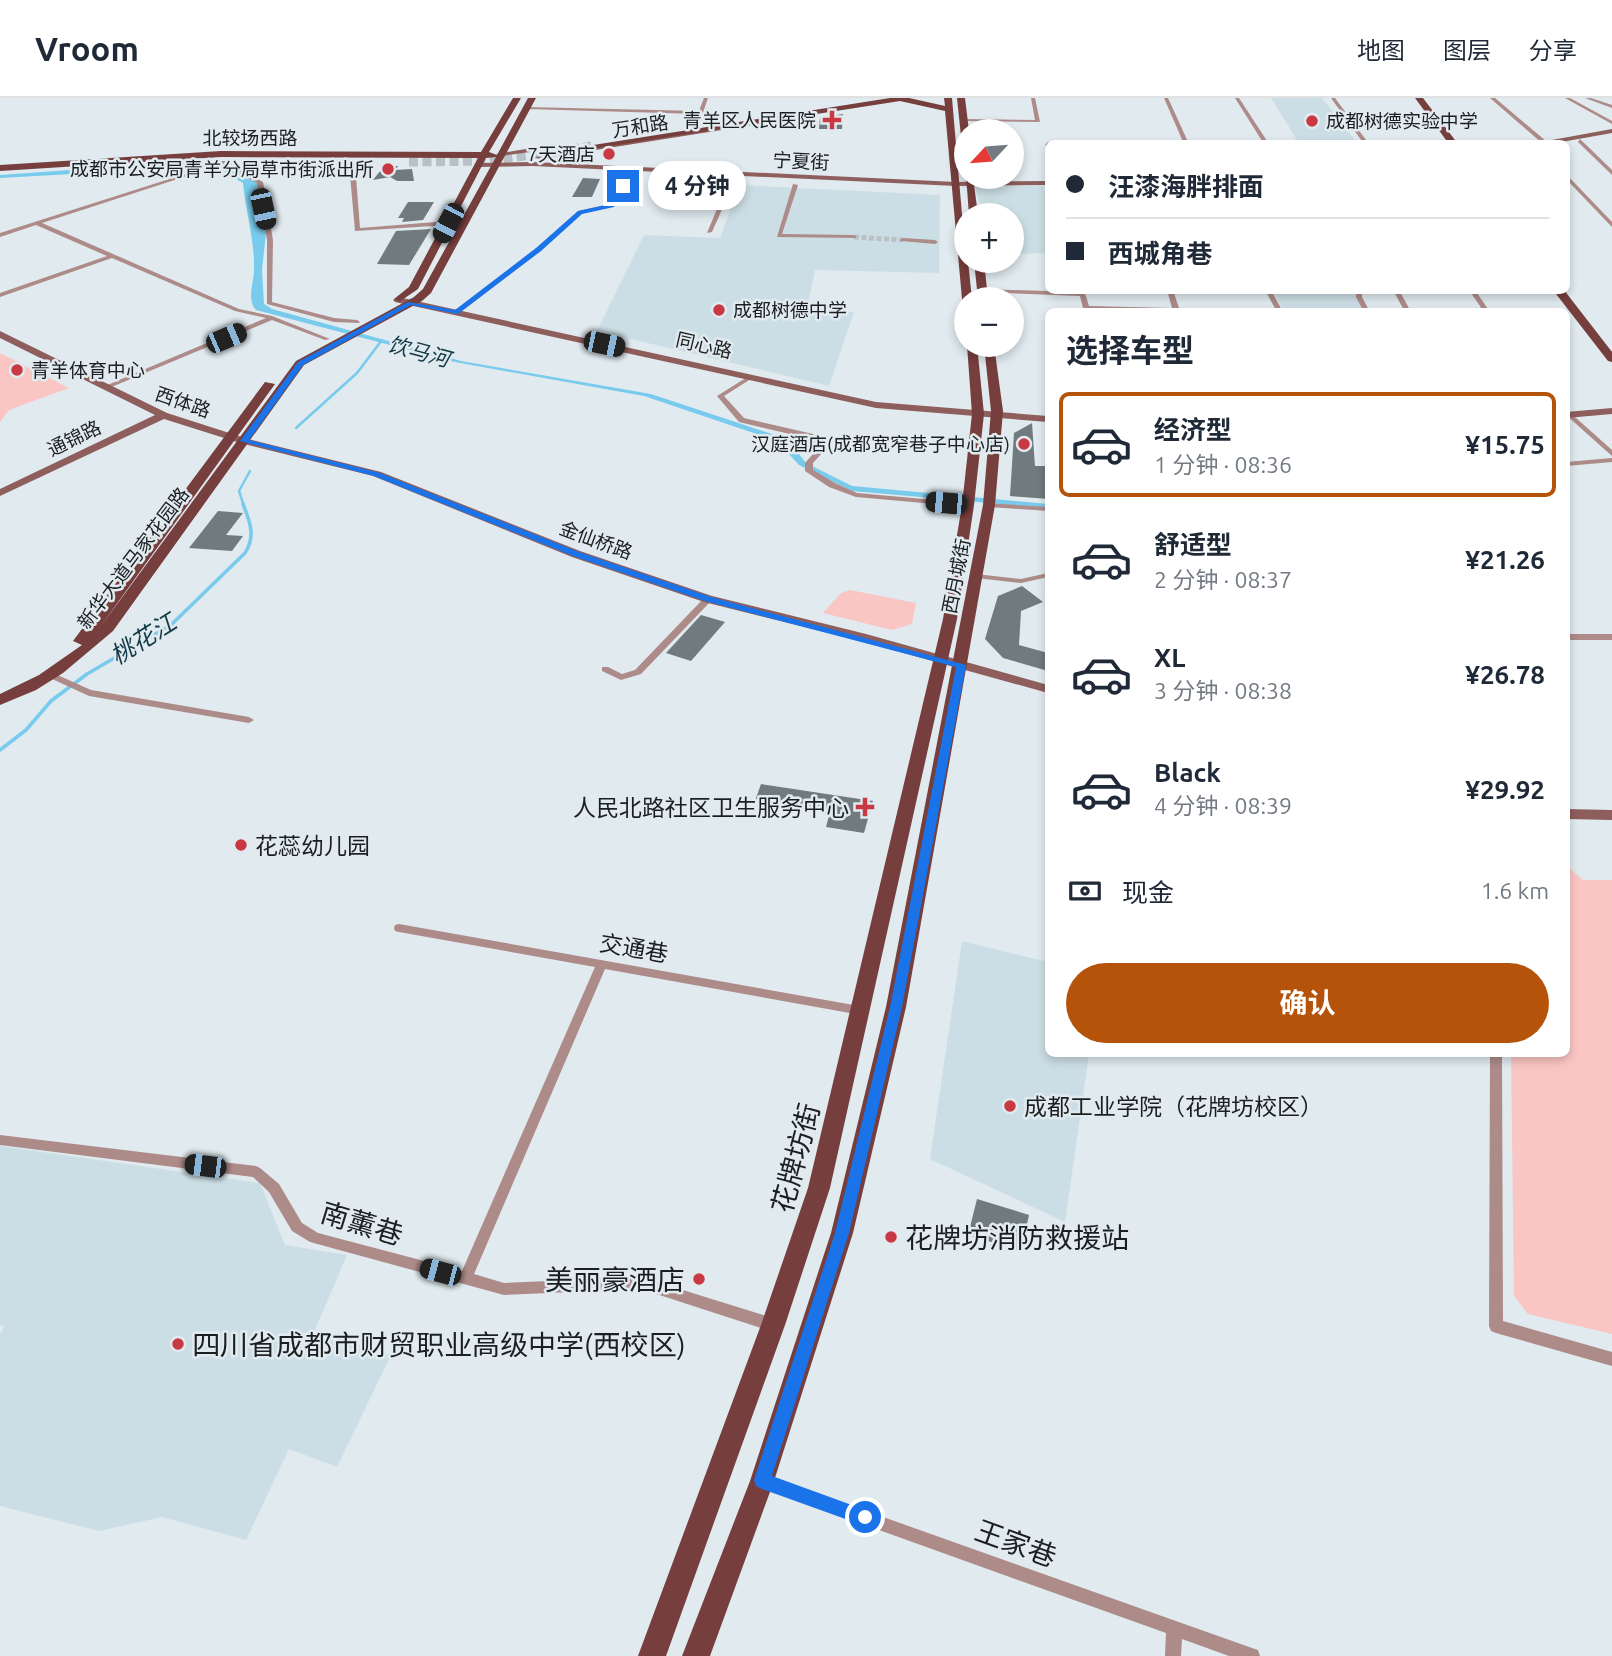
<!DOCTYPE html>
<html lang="zh">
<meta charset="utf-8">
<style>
:root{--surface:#fff;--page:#f6f6f7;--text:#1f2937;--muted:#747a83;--line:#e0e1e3;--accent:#b45309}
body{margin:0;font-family:Ubuntu,"Noto Sans SC",sans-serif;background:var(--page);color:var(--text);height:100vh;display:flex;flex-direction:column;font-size:26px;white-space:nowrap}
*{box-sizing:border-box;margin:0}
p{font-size:23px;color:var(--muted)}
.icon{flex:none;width:38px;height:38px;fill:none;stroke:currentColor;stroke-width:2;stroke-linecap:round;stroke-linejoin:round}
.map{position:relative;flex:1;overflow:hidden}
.side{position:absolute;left:1045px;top:210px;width:525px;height:749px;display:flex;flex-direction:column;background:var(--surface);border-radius:10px;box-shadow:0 4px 10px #0003}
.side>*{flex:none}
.top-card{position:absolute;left:1045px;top:42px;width:525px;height:154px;border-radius:10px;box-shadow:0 4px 10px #0003;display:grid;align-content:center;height:154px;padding:0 21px;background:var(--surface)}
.needle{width:46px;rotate:244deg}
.tools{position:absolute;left:954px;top:21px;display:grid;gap:14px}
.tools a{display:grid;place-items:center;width:70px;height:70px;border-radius:50%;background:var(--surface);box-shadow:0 4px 10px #0003;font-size:35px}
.end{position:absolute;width:32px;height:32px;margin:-16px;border:9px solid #1a73e8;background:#fff;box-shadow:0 0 0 4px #fff}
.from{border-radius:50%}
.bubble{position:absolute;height:49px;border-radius:24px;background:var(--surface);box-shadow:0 4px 10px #0003;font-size:23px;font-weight:700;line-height:49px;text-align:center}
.car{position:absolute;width:21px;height:42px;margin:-21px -10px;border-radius:9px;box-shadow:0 0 5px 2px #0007;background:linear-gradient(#222 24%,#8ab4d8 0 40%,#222 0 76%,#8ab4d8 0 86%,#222 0)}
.top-card b{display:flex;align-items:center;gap:24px;height:66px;font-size:26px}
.top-card b+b{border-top:2px solid var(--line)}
.top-card i{width:18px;height:18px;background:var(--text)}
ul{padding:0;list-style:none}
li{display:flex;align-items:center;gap:21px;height:105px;margin:0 14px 10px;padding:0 7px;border:4px solid transparent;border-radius:10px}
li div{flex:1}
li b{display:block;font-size:26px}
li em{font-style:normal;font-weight:700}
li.active{border-color:var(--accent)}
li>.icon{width:63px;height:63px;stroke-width:1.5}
h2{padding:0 21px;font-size:32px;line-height:84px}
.pay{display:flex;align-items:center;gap:18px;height:77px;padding:0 21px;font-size:26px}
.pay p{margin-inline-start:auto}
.button{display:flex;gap:14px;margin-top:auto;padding:14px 21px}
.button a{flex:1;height:80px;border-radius:42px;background:var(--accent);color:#fff;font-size:28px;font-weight:700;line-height:80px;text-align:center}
header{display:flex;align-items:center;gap:42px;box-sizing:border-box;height:98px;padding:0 35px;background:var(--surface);border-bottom:2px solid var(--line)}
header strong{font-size:33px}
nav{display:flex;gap:38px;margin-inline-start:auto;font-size:24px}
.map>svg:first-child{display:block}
</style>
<header>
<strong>Vroom</strong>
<nav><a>地图</a><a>图层</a><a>分享</a></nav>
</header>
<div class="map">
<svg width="1612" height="1558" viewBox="0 0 1612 1558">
<rect width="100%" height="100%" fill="#e0eaef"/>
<g fill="#ccdee5">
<polygon points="1271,0 1322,0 1357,45 1299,45"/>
<polygon points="739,87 940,97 939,175 815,172 807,210 854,214 829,288 597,233 644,137 720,140"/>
<polygon points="974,87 1043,88 1048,106 1048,155 1012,156 1012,117 984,117"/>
<polygon points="1273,193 1359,193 1367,213 1284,213"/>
<polygon points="962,843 1048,864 1048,956 1089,956 1065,1124 930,1061"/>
<polygon points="0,1048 260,1085 285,1147 347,1157 314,1234 391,1257 337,1369 289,1351 246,1442 162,1419 99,1433 0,1408 0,1236 5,1228 0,1227"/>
</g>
<g fill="#fac6c3">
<polygon points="0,255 69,290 9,312 0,324"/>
<polygon points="850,492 916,505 912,526 892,532 823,515 841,495"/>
<polygon points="1566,767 1583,782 1612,782 1612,1236 1528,1216 1514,1198 1511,956 1566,956"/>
</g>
<path fill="#78cbec" d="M 155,66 C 198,65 220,61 258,85 L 260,111 L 266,135 L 262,172 L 264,206 L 272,211 L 461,263 L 651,296 L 787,341 L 806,365 L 852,388 L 1048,406 L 1048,410 L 852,393 L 799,367 L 777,343 L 644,298 L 455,264 L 256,212 C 247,203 253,186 254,174 C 255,143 246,115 243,85 L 221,72 L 197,69 L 0,80 L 0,77 Z"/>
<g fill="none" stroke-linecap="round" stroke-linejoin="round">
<g stroke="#78cbec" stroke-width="2.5">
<polyline points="296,330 357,275 382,242"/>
<polyline points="244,408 239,393 250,373"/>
</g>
<path stroke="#78cbec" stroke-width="3.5" d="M 0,652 L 26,632 L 51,603 L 87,576 L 171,527 L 245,455 C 256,438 250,424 243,406"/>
</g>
<g fill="#717a7e">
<polygon points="843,16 842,31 819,31 820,20"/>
<polygon points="384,68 398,68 395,72 412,71 414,83 397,83 390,79 373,82"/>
<polygon points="583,80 600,81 592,99 572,99"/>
<polygon points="408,104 434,104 423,122 402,124 404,120 398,120"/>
<polygon points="431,131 409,167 377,166 396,133"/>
<polygon points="1032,325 1035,368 1046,368 1048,401 1010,398 1014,335"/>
<polygon points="218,413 243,415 226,437 243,438 232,453 189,450"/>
<polygon points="1022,488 1043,504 1021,513 1019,547 1048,555 1048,573 1003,560 985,541 998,498"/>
<polygon points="701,517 725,524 691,563 666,555"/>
<polygon points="761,686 873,703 864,735 826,729 830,714 755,703"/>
<polygon points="977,1101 1029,1117 1021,1153 968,1137"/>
</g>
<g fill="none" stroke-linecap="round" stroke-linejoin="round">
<polyline stroke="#b9c1c6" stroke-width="5" stroke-dasharray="5 2.5" stroke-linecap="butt" points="854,139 903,142"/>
<polyline stroke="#b9c1c6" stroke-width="9" stroke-dasharray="9 4.5" stroke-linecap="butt" points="409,64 490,63 591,48"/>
<g fill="#ad8b89" fill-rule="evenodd">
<polygon points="704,0 708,0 699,26 697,27 695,26 698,16 526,11 524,10 526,9 699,13"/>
<polygon points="1031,0 1035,0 1040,24 963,23 961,22 963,21 1035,22"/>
<polygon points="1164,0 1168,0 1189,46 1184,46"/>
<polygon points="1235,0 1239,0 1269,46 1264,46"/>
<polygon points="1331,0 1335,0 1369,46 1364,46"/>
<polygon points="1490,0 1495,0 1546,43 1546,45 1542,45"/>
<polygon points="1565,0 1570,0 1612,23 1612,26"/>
<polygon points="1585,0 1591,0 1612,7 1612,10"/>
<polygon points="1580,41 1612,72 1612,77 1578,44"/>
<polygon points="1115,42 1117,43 1118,46 1113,46 1112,44"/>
<polygon points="1048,44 1050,46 1048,46 1048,49 1045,47"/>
<polygon points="221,63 225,63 263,84 273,142 272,204 334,220 357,222 360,224 359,225 334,224 267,206 267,142 257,85 221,65"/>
<polygon points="352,64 355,66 360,130 448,123 451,125 448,127 355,133 349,66"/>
<polygon points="632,69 635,71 614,108 582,115 540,153 458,216 454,216 454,214 536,151 578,113 610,106 629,71"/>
<polygon points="735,73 738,75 712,134 707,135 732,75"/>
<polygon points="185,76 190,77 42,125 239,211 272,218 330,241 325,242 272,222 109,290 105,290 105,288 266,220 235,213 112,160 0,199 0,195 107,158 36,127 0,139 0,135"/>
<polygon points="1566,76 1612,124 1612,129 1566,81"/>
<polygon points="793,86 798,87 782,136 854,137 856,138 856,140 777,139"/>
<polygon points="903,140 935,142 938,144 935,146 901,143 900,142"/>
<polygon points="982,191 1078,194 1078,192 1084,192 1089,208 1172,210 1167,192 1173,192 1179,210 1264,214 1086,212 1083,210 1080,198 980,194 980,192"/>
<polygon points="1265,192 1271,192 1283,214 1277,214"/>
<polygon points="1356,192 1362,192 1362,199 1370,214 1364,214 1356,199"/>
<polygon points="1393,192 1399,192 1411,214 1405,214"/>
<polygon points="1469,192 1475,192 1490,214 1484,214"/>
<polygon points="749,278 754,279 724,298 744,320 813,336 820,346 822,355 813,365 813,372 835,385 857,395 968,405 972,407 968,409 856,399 829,389 805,373 805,365 814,355 812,346 807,340 739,324 717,298"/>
<polygon points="1566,311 1612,352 1612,358 1566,317"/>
<polygon points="1612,360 1612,364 1566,368 1566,364"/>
<polygon points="986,405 1048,409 1048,413 989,409 986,409"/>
<polygon points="1048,475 1048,479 1021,485 976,480 972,478 976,476 1021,481"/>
<polygon points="708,498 711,499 711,503 641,576 621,582 602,573 602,569 608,569 622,576 635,572 705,499"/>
<rect x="1566" y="536" width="46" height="6"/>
<polygon points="53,575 91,592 249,619 254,622 249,625 89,598 50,580 48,578 50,576"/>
<polygon points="399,826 865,909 867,912 865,915 861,917 605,871 474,1176 504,1185 641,1179 773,1220 778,1222 780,1227 778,1232 773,1234 641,1191 504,1197 310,1144 292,1133 269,1094 253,1079 0,1047 0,1037 256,1068 260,1070 279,1086 302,1125 318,1135 462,1173 595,869 399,834 395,833 394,830 395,827"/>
<polygon points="1490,956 1502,956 1503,1223 1612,1254 1612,1268 1496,1235 1491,1233 1489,1228"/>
<polygon points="762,1376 1252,1550 1258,1552 1260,1558 1229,1558 1182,1541 1181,1558 1165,1558 1166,1535 762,1390 757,1388 755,1383 757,1378"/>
</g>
<g fill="#8e5e5c" fill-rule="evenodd">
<polygon points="775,19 778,23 539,61 535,59"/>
<polygon points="1612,31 1612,35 1550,46 1530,46"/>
<polygon points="549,47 552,51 500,58 496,56"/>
<polygon points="533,64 956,84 1048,83 1048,87 956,88 533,68 478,69 474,67 478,65"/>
<polygon points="398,199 876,304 1048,318 1048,324 876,310 395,204 393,202"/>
<polygon points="0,233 167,315 248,341 381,374 580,453 712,498 866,536 1048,587 1048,595 857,542 704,504 572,459 373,378 240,345 164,321 0,398 0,391 155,317 0,240"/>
<polygon points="1612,310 1612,316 1566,320 1566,314"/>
<polygon points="1566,711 1612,712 1612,722 1566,721"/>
</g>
<g fill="#763e3d" fill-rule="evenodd">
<polygon points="513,0 521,0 489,54 497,57 528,0 536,0 431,195 422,203 304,267 113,533 63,575 36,592 0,607 0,596 39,577 82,547 73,543 265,284 275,286 98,532 296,263 414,199 423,191 496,59 486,60 418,191 399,204 394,201 409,189 478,60 221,59 0,73 0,67 221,53 481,54"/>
<polygon points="890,0 909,0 945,8 944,0 952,0 966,163 968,163 972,201 966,201 966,204 962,201 945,13 900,3 591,51 587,48"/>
<polygon points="957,0 965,0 969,33 966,33 966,51 962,48"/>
<polygon points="1415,0 1423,0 1458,46 1449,46"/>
<polygon points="966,77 973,79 978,117 969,117"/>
<polygon points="974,163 984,163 988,201 978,201"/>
<polygon points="1553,192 1564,192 1612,254 1612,264 1608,263"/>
<polygon points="967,247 977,247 984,316 974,407 957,521 830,1090 785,1227 666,1558 638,1558 761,1227 808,1090 943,521 962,407 972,316"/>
<polygon points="984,247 994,247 1003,313 995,407 906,909 853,1135 774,1383 710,1558 682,1558 750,1383 831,1135 886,909 983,407 991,313"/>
</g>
</g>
<polygon fill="#1a73e8" points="621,87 626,88 614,109 582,116 541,153 458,216 411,207 303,267 249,342 380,375 579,454 711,499 966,567 902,909 849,1135 772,1378 871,1414 873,1419 871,1425 865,1428 762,1391 756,1388 754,1382 835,1135 890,909 956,569 705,503 573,458 374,378 240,343 298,264 408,204 455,212 536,150 578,113 610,106"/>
<g fill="#c93943" stroke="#e0eaef" stroke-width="2.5">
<path d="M828.5 11.5h7v7h7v7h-7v7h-7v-7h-7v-7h7z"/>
<circle cx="1312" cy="23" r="7"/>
<circle cx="609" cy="56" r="7"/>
<circle cx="388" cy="71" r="7"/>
<circle cx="719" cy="212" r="7"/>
<circle cx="17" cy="272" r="7"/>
<circle cx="1024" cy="346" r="7"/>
<path d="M861.5 698.5h7v7h7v7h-7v7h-7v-7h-7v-7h7z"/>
<circle cx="241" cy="747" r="7"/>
<circle cx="1010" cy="1008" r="7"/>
<circle cx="891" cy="1139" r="7"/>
<circle cx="699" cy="1181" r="7"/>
<circle cx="178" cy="1246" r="7"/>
</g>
<g text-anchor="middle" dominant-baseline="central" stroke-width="5" stroke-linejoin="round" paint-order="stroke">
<g font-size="19" fill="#1c1f21" stroke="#e0eaef" text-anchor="end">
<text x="816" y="22">青羊区人民医院</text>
<text x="1326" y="23" text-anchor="start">成都树德实验中学</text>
<text x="595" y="56">7天酒店</text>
<text x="374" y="71">成都市公安局青羊分局草市街派出所</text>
<text x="733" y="212" text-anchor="start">成都树德中学</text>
<text x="31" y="272" text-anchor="start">青羊体育中心</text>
<text x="1010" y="346">汉庭酒店(成都宽窄巷子中心店)</text>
</g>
<g font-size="19" fill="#1c1f21" stroke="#e0eaef">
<text transform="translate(640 28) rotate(-9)">万和路</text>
<text x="250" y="40">北较场西路</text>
<text transform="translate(801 63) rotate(3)">宁夏街</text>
<text transform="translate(704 247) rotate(13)">同心路</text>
<text transform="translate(183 304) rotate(19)">西体路</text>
<text transform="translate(74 340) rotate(-26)">通锦路</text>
<text transform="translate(596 442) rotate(20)">金仙桥路</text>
<text transform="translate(133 460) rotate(-53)">新华大道马家花园路</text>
<text transform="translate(956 478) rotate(-79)">西月城街</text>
</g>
<g font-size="21" font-style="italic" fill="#143a48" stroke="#e0eaef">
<text transform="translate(419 253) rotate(15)">饮马河</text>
</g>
<g font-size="23" fill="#1c1f21" stroke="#e0eaef" text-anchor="start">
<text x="849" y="709" text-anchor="end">人民北路社区卫生服务中心</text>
<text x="255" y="747">花蕊幼儿园</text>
<text x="1024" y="1008">成都工业学院（花牌坊校区）</text>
</g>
<g font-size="23" fill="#1c1f21" stroke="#e0eaef">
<text transform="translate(634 850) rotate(10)">交通巷</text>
</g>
<g font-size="24" font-style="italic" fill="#143a48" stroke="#e0eaef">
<text transform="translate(143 541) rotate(-32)">桃花江</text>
</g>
<g font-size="28" fill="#1c1f21" stroke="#e0eaef">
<text transform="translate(795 1060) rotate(-75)">花牌坊街</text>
<text transform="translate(362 1125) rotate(17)">南薰巷</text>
<text transform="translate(1016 1445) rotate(20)">王家巷</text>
</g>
<g font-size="28" fill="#1c1f21" stroke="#e0eaef" text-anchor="start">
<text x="905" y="1139">花牌坊消防救援站</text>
<text x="685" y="1181" text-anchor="end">美丽豪酒店</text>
<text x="192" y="1246">四川省成都市财贸职业高级中学(西校区)</text>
</g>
</g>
</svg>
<div class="tools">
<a><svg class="needle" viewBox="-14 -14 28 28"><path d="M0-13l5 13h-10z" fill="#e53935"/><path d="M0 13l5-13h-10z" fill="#747a83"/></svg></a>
<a>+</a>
<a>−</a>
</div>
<i class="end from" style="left:865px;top:1419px"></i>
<i class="end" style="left:623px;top:88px"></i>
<div class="bubble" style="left:648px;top:63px;width:98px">4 分钟</div>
<i class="car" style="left:263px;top:111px;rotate:168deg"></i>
<i class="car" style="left:448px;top:125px;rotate:208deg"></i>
<i class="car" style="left:226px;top:240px;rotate:67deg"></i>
<i class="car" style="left:604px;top:246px;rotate:102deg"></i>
<i class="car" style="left:946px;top:405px;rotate:275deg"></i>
<i class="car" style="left:205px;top:1068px;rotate:277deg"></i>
<i class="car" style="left:440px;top:1174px;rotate:285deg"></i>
<div class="top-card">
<b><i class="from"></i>汪漆海胖排面</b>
<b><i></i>西城角巷</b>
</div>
<section class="side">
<h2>选择车型</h2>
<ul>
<li class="active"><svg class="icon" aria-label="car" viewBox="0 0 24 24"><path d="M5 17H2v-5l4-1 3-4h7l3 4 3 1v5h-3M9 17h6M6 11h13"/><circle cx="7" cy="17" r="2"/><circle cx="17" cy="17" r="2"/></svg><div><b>经济型</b><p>1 分钟 · 08:36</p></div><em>¥15.75</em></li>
<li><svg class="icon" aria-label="car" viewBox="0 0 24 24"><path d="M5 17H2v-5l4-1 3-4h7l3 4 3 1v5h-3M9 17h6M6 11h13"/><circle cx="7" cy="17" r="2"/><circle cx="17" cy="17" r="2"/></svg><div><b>舒适型</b><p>2 分钟 · 08:37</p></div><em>¥21.26</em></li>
<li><svg class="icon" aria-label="car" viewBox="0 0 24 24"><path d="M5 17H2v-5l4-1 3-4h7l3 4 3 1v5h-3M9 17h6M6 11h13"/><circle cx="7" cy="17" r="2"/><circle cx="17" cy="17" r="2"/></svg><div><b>XL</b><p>3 分钟 · 08:38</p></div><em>¥26.78</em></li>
<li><svg class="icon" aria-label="car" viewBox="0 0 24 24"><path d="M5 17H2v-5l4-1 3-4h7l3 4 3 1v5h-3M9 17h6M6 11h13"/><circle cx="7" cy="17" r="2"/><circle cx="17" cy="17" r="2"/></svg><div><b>Black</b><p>4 分钟 · 08:39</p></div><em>¥29.92</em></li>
</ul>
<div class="pay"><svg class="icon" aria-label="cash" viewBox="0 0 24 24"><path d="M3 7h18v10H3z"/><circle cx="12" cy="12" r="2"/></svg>现金<p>1.6 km</p></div>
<div class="button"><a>确认</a></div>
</section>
</div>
